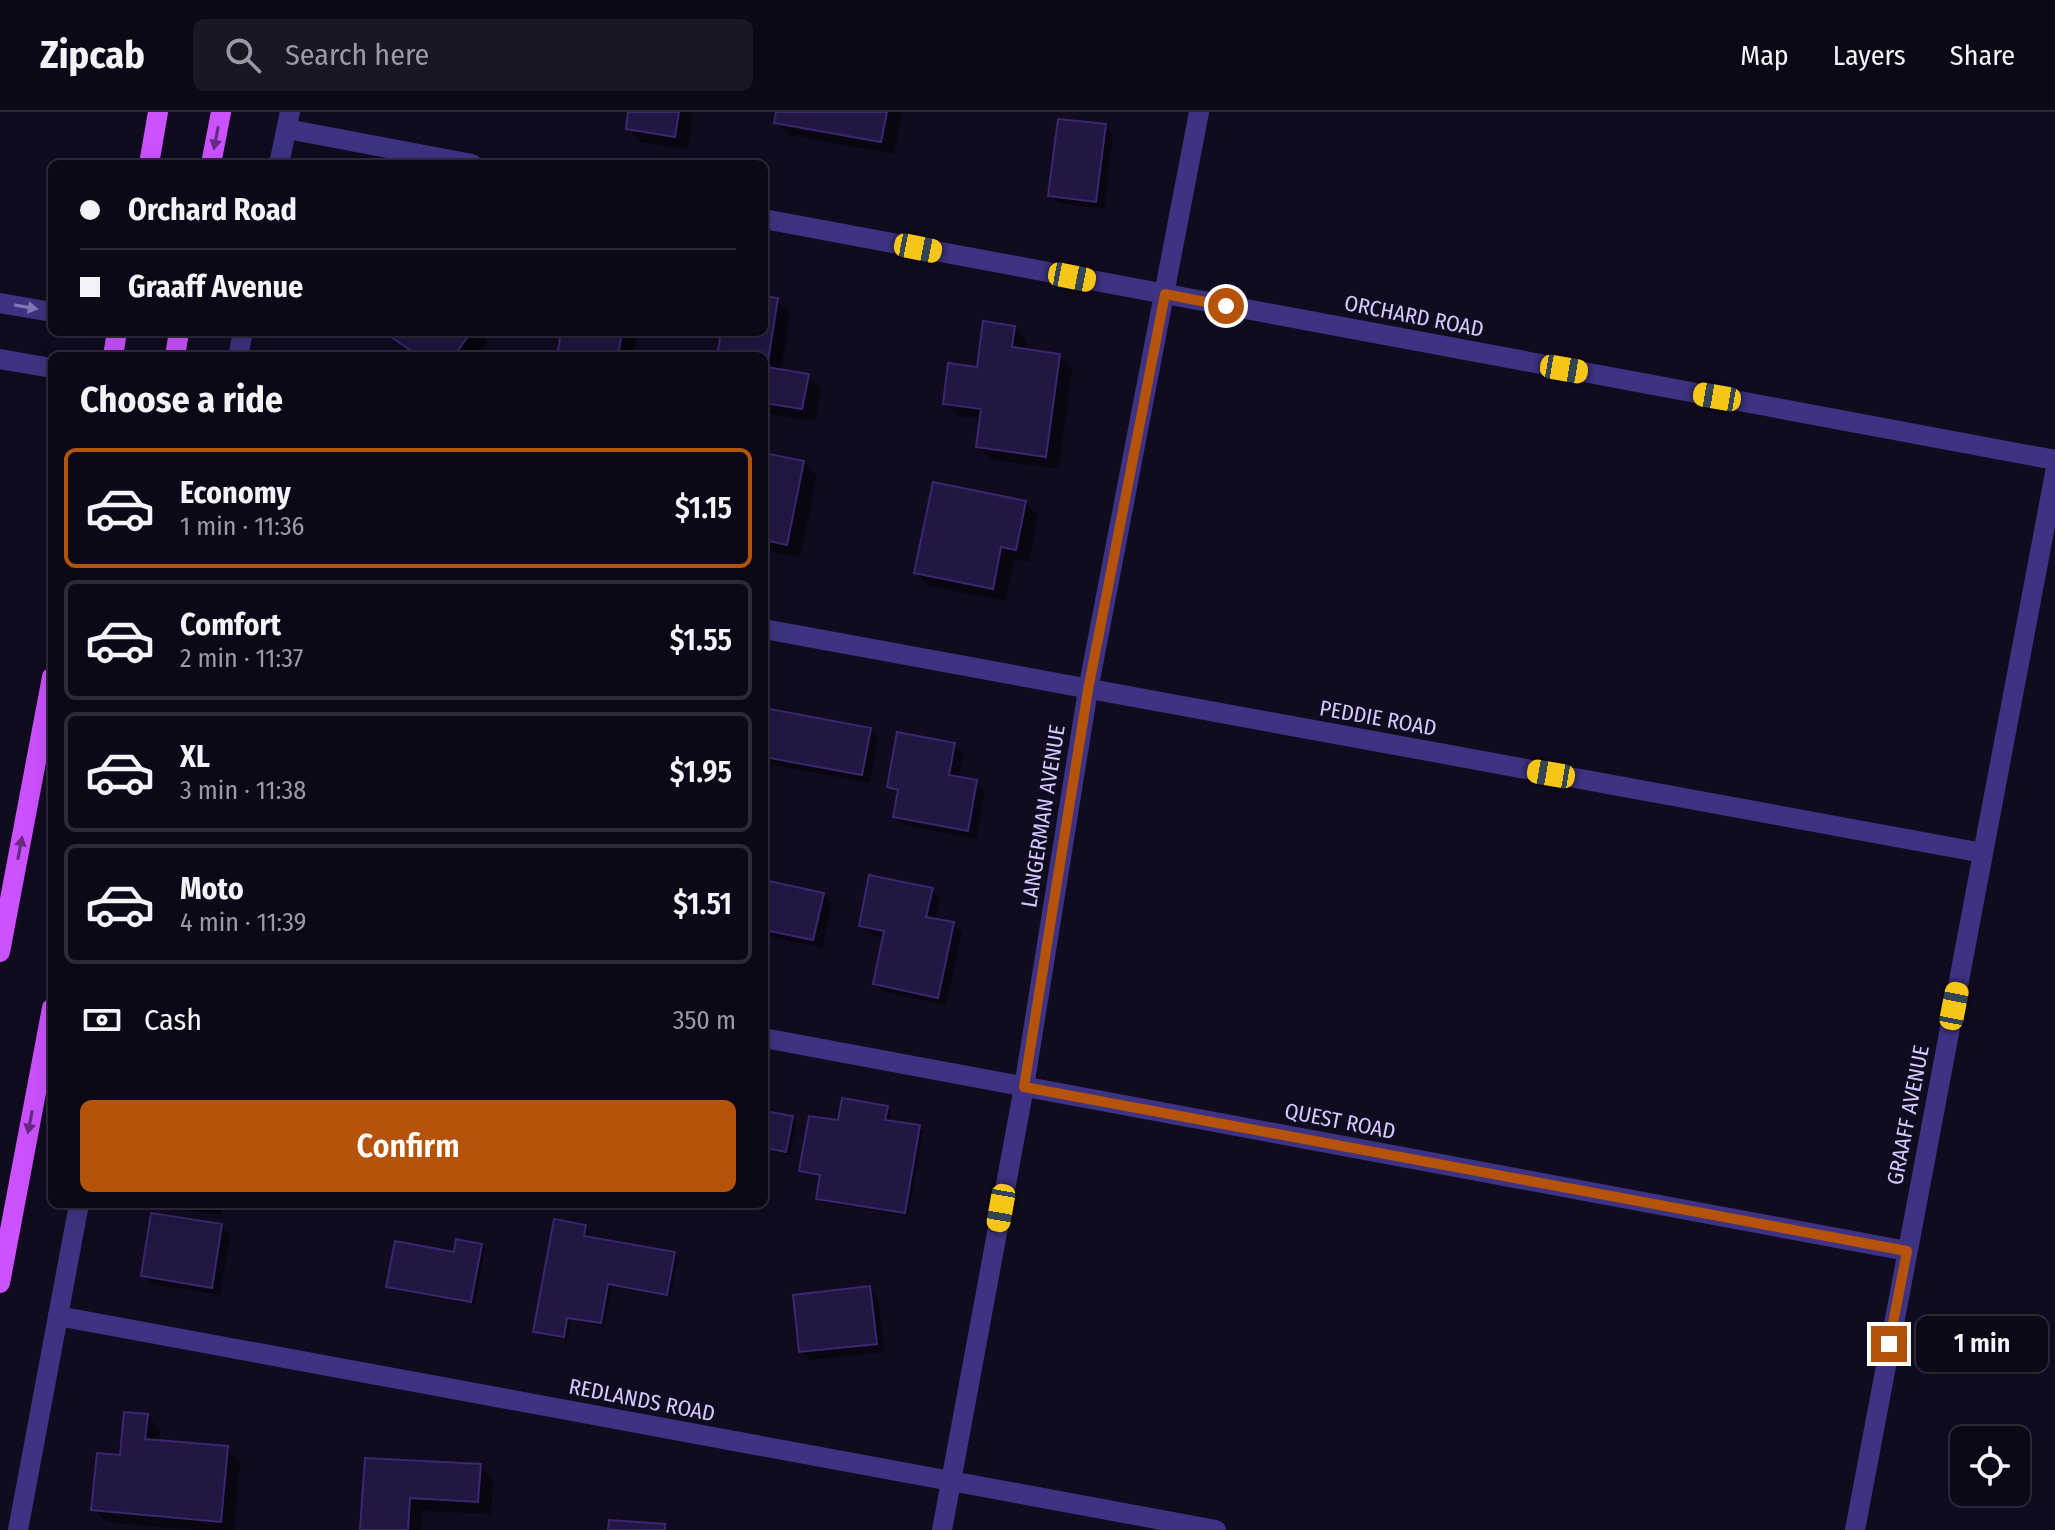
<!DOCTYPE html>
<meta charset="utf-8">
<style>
:root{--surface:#0d0818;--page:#1b1625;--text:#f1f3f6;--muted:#9a9aa2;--line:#2d2937;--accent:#b45309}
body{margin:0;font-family:"Fira Sans Condensed",sans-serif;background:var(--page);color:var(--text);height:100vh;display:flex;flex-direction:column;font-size:30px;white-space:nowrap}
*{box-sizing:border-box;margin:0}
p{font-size:26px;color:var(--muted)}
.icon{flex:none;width:44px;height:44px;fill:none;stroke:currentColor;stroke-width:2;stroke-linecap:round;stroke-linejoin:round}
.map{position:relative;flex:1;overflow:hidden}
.drawer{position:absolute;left:48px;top:240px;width:720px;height:856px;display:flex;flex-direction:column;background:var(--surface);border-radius:12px;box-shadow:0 8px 32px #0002,0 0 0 2px var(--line)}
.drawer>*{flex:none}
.guide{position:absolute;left:48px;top:48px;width:720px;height:176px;border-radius:12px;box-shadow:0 8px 32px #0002,0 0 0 2px var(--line);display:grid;align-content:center;height:176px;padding:0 32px;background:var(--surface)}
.controls{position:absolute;left:1950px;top:1314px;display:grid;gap:16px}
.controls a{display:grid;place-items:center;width:80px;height:80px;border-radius:12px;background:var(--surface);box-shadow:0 8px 32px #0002,0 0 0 2px var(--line);font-size:40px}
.end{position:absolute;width:36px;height:36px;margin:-18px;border:10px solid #b45309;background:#fff;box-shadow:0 0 0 4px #fff}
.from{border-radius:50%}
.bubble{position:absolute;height:56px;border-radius:12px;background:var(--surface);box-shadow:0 8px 32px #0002,0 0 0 2px var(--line);font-size:26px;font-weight:600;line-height:56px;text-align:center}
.car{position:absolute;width:24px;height:48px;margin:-24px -12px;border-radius:10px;box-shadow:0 0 6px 2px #0007;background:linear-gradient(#f5c518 24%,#345 0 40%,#f5c518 0 76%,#345 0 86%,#f5c518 0)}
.guide b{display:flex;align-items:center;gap:28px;height:76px;font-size:30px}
.guide b+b{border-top:2px solid var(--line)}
.guide i{width:20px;height:20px;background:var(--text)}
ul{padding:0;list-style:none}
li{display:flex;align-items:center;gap:24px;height:120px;margin:0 16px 12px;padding:0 16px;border:4px solid var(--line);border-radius:12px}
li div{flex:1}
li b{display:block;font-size:30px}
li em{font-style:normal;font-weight:600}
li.active{border-color:var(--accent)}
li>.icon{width:72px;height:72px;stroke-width:1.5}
h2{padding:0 32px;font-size:36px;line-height:96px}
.pay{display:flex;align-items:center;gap:20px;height:88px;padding:0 32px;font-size:30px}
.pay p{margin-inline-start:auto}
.button{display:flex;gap:16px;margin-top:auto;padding:16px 32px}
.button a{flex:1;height:92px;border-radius:12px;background:var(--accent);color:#fff;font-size:32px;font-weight:600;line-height:92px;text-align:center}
header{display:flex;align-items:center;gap:48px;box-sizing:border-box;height:112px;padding:0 40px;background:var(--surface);border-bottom:2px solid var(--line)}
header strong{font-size:38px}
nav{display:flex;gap:44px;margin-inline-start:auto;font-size:28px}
.search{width:560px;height:72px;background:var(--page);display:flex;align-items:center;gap:20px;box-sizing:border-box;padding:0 28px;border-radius:12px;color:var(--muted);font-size:30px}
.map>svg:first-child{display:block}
</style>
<header>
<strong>Zipcab</strong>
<div class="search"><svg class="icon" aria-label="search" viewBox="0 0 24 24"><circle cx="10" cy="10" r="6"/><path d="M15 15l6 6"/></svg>Search here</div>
<nav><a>Map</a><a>Layers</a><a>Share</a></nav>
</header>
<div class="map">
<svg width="2055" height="1418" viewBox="0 0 2055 1418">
<rect width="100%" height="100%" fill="#110b20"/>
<g fill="#0007">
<polygon points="630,0 693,0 688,37 641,30 628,16"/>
<polygon points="778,0 902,0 894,42 789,23 776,10"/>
<polygon points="1105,14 1113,23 1104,97 1059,91 1050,83"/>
<polygon points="764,186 777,188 790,201 781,260 808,264 821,277 815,309 764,301 764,244 719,244 723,225 718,220 764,220"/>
<polygon points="1014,215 1027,229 1026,239 1059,244 1072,257 1059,357 992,348 978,334 982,307 958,304 945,291 979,257"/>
<polygon points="381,220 478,220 487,229 476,244 415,244"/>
<polygon points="563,220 637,220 633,244 559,244"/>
<polygon points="764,343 803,351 817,364 800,445 764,438"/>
<polygon points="1025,390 1038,404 1029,450 1014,447 1006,489 929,474 916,461"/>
<polygon points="764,598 870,618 878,627 870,671 764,651"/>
<polygon points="954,633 963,642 958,667 976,670 985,679 976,727 904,713 895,705 899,684 889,675"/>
<polygon points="764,770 823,782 832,791 822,836 764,823"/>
<polygon points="932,777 940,786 935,809 953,812 962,821 946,893 884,880 875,872 885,825 869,822 861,813"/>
<polygon points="887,996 891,999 889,1010 919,1015 923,1019 908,1104 822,1090 818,1086 822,1065 805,1062 801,1058 840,1010"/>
<polygon points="764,1001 792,1005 796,1009 790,1043 769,1039 766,1056 764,1056"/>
<polygon points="166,1092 223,1092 221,1103 170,1096"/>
<polygon points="221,1114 230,1123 220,1183 152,1172 143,1164"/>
<polygon points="585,1115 589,1119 587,1126 674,1142 678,1145 670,1185 612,1175 604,1214 571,1208 567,1228 539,1223 535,1219"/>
<polygon points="481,1133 485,1137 475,1193 392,1178 389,1174 456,1142"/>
<polygon points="869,1176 878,1185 884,1240 810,1248 801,1239"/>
<polygon points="147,1304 160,1317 159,1330 227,1336 240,1350 234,1418 190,1418 107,1410 94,1397 121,1345"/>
<polygon points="366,1348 480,1354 493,1367 491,1402 423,1399 422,1418 362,1418"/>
</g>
<g fill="#231642" stroke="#3b2770" stroke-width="2">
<polygon points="628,0 679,0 675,25 626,17"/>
<polygon points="776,0 887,0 881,30 774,11"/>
<polygon points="1058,7 1106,12 1096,90 1048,84"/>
<polygon points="764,184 778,186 767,255 809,262 802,297 764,291 764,244 717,244 721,220 764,220"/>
<polygon points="983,209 1015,214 1012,235 1060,242 1046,345 976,335 981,297 943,292 948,251 977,255"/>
<polygon points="384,220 471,220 454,244 418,244"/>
<polygon points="561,220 622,220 618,244 557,244"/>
<polygon points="764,341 804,349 787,433 764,428"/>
<polygon points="933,370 1026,389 1016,438 1001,435 993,477 914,461"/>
<polygon points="764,596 871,616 862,663 764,645"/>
<polygon points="897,620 955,631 949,663 977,668 968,719 893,705 898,678 887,675"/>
<polygon points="869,763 933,776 926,805 954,810 938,886 873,872 884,819 859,814"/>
<polygon points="764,768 824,781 813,828 764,818"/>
<polygon points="842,986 888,994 885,1008 920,1013 905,1101 816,1087 820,1063 799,1059 809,1004 838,1008"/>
<polygon points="764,999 793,1004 786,1040 766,1036 764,1046"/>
<polygon points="151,1101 222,1112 212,1176 141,1164"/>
<polygon points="554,1107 586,1113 584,1124 675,1140 667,1183 608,1172 601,1211 567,1206 564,1225 533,1220"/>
<polygon points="456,1127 482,1132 471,1190 386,1175 395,1129 454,1140"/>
<polygon points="870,1174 877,1232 799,1240 793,1183"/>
<polygon points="124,1300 148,1302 145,1327 228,1334 221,1410 91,1398 97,1341 120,1343"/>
<polygon points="365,1346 481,1352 478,1390 410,1386 408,1418 360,1418"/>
<polygon points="609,1408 665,1412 665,1418 608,1418"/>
</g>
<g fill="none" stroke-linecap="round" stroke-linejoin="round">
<g stroke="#3d3382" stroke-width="20">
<polyline points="287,17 472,52"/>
<polyline points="279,52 290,0"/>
<polyline points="764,107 2055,348"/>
<polyline points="0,191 52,200"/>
<polyline points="238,244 243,220"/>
<polyline points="0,247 52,256"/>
<polyline points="764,517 1983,741"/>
<polyline points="764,926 1907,1139"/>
<polyline points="58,1204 1216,1418"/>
<polyline points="18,1418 79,1092"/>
<polyline points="942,1418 1024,975 1088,578 1199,0"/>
<polyline points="1855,1418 2055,361"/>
</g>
<g stroke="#cc51ff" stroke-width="20">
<polyline points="149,52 158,0"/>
<polyline points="211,52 221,0"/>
<polyline points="113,244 117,220"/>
<polyline points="175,244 179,220"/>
<polyline points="0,840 52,565"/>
<polyline points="0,1171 52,896"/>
</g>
</g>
<defs><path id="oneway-solid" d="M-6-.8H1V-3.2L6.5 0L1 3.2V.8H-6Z" transform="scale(2)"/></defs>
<g fill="#652a84">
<use href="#oneway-solid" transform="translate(216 26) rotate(101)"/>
<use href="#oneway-solid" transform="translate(20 736) rotate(-79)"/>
<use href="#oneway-solid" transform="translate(30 1010) rotate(101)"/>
</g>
<use fill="#8177ba" href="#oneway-solid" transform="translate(26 195) rotate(10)"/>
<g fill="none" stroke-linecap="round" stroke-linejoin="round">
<polyline stroke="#b45309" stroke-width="10" points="1226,194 1165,182 1088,578 1024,975 1907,1139 1889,1232"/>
</g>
<g text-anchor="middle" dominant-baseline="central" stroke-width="6" stroke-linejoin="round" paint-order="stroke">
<g font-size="22" fill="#d5caff" stroke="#110b20">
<text transform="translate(1414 204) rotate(11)">ORCHARD ROAD</text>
<text transform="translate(1378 606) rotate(10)">PEDDIE ROAD</text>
<text transform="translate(1043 704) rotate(-81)">LANGERMAN AVENUE</text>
<text transform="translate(1908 1003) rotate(-79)">GRAAFF AVENUE</text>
<text transform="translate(1340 1009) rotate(11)">QUEST ROAD</text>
<text transform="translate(642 1288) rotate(11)">REDLANDS ROAD</text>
</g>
</g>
</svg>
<div class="controls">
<a><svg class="icon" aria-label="locate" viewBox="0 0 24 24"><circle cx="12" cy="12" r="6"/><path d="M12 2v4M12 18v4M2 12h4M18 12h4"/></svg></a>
</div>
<i class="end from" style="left:1226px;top:194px"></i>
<i class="end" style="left:1889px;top:1232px"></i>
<div class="bubble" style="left:1916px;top:1204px;width:132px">1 min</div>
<i class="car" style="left:918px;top:136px;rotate:101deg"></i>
<i class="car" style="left:1072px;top:165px;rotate:101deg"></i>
<i class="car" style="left:1564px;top:257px;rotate:100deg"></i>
<i class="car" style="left:1717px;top:285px;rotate:280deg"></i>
<i class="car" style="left:1551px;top:662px;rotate:280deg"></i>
<i class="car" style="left:1954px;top:894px;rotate:11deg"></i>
<i class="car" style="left:1001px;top:1096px;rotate:190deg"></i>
<div class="guide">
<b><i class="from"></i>Orchard Road</b>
<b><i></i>Graaff Avenue</b>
</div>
<section class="drawer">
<h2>Choose a ride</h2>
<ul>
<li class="active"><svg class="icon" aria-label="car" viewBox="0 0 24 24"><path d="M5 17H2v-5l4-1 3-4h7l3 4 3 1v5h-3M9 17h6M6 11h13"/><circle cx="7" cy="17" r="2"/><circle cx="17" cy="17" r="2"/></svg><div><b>Economy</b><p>1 min · 11:36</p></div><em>$1.15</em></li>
<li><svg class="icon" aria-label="car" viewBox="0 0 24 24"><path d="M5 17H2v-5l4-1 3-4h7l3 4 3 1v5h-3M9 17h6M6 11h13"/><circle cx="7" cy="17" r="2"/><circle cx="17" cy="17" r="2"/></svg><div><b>Comfort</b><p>2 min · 11:37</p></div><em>$1.55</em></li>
<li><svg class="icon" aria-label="car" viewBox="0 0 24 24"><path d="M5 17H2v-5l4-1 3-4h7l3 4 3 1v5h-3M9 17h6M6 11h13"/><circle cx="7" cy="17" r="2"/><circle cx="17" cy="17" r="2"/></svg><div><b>XL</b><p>3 min · 11:38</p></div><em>$1.95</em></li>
<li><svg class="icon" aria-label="car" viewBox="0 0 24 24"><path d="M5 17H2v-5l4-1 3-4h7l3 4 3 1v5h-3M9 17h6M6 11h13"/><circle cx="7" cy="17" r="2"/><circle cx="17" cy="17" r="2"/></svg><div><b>Moto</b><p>4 min · 11:39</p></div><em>$1.51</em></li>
</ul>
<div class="pay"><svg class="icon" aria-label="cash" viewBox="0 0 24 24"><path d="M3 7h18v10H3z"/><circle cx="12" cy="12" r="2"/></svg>Cash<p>350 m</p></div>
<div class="button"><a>Confirm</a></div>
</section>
</div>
